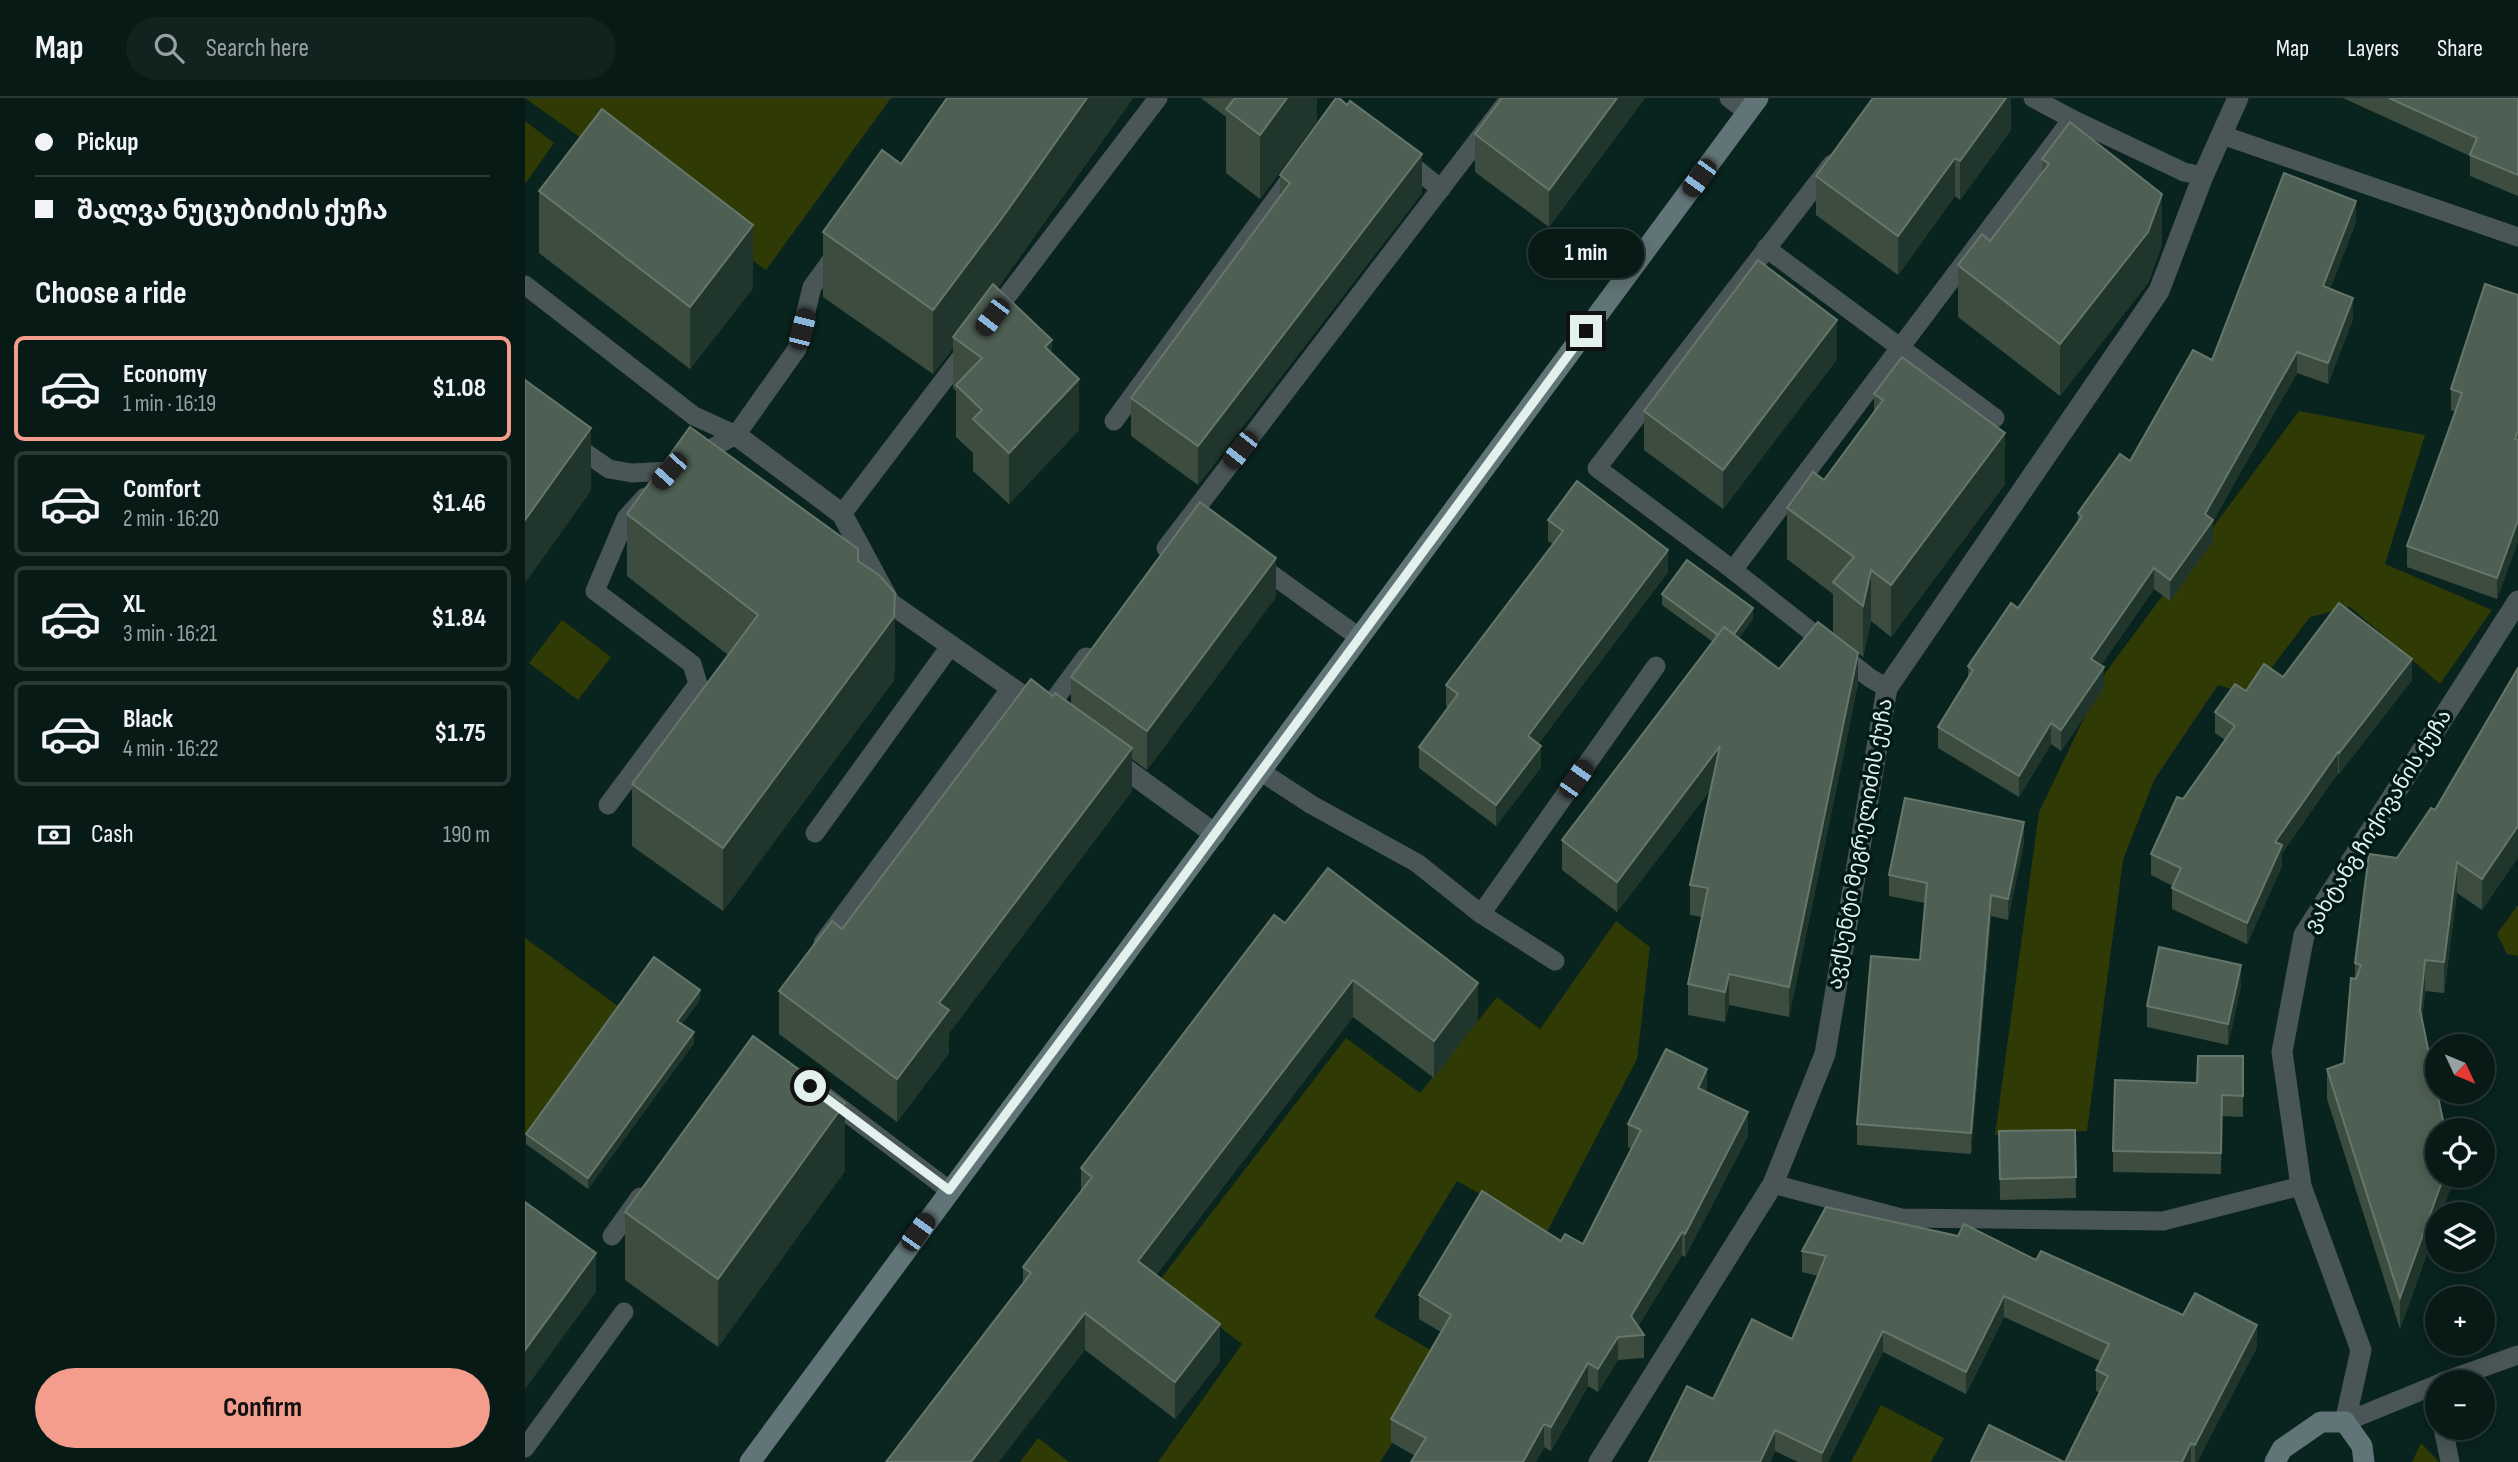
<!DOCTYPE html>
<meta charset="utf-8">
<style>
:root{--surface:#071a16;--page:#10231f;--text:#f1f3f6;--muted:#98a1a1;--line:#283835;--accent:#f49d8d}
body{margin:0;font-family:"Sofia Sans Condensed","Noto Sans Georgian",sans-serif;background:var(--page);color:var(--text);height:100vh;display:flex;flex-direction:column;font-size:26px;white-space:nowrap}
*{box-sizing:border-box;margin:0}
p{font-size:23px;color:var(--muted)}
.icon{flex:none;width:38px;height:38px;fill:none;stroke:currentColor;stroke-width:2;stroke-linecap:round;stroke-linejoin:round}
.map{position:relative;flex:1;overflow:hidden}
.drawer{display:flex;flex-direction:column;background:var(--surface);width:525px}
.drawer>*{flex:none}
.guide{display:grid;align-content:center;height:154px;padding:0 35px;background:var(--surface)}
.needle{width:46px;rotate:134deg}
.tools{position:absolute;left:1900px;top:936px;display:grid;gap:14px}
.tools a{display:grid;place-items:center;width:70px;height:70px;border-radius:50%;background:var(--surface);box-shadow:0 4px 18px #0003,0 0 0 2px var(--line);font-size:35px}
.end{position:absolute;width:32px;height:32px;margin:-16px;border:9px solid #e2f1ed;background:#111;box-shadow:0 0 0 4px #111}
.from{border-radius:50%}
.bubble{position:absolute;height:49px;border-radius:24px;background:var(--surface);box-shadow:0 4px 18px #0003,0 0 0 2px var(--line);font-size:23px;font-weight:700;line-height:49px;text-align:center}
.car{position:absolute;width:21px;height:42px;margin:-21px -10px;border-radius:9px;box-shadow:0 0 5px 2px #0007;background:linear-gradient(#222 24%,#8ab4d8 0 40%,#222 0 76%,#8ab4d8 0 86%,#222 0)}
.guide b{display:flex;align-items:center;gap:24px;height:66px;font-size:26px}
.guide b+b{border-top:2px solid var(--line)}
.guide i{width:18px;height:18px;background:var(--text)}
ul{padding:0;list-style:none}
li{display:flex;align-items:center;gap:21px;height:105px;margin:0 14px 10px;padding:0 21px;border:4px solid var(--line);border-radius:10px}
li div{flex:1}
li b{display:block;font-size:26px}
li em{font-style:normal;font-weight:700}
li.on{border-color:var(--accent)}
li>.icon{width:63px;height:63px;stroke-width:1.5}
h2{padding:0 35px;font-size:32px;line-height:84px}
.pay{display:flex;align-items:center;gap:18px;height:77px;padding:0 35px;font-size:26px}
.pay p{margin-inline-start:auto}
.primary-button{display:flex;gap:14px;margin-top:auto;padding:14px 35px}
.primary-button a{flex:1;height:80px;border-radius:42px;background:var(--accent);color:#111;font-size:28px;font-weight:700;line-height:80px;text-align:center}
header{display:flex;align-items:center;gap:42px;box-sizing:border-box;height:98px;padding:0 35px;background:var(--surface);border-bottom:2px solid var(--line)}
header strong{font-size:33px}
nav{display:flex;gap:38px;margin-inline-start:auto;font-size:24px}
.search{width:490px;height:63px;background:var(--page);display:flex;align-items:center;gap:18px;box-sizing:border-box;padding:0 24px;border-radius:38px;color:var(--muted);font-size:26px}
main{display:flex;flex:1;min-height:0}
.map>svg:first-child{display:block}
</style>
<header>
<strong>Map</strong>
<div class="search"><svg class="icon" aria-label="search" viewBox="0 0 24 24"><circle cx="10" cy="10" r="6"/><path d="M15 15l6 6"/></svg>Search here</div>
<nav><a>Map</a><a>Layers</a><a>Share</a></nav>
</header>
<main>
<section class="drawer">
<div class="guide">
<b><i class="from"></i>Pickup</b>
<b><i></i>შალვა ნუცუბიძის ქუჩა</b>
</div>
<h2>Choose a ride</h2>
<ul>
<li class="on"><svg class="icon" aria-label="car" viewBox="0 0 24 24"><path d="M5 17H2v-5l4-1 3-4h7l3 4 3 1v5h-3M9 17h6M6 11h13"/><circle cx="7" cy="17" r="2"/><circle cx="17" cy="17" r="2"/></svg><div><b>Economy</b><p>1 min · 16:19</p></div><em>$1.08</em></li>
<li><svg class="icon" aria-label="car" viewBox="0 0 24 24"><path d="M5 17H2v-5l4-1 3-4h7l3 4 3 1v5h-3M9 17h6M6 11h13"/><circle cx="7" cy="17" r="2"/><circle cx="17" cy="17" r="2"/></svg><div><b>Comfort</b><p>2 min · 16:20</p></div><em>$1.46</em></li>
<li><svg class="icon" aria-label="car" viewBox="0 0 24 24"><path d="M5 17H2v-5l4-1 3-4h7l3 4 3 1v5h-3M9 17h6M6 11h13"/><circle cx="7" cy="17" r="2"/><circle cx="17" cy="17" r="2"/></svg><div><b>XL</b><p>3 min · 16:21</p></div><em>$1.84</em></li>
<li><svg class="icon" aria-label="car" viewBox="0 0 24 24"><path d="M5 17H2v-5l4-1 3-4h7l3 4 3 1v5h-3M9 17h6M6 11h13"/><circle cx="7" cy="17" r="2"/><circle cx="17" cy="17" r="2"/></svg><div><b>Black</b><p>4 min · 16:22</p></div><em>$1.75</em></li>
</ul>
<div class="pay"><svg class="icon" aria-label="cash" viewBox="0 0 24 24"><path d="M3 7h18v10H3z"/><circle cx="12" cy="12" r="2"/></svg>Cash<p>190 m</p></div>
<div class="primary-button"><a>Confirm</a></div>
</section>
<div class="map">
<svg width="1993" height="1364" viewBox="0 0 1993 1364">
<rect width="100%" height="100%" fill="#09231e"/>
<g fill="#303a05">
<polygon points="0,0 366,0 241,172"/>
<polygon points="0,23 29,45 0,86"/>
<polygon points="1774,313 1900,337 1860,466 1967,512 1915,586 1825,509 1785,519 1726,597 1693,587 1629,682 1598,762 1562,1033 1470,1037 1514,714 1581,574"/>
<polygon points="37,522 86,559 53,602 4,565"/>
<polygon points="1993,807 1993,858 1982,856 1972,836"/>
<polygon points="1091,823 1125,849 1112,961 1022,1134 932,1083 849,1219 921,1261 855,1364 633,1364 717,1246 634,1183 821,940 895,995 972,899 1015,931"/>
<polygon points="0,840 93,908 0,1038"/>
<polygon points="1356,1307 1419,1340 1406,1364 1326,1364"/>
<polygon points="513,1340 544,1364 495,1364"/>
<polygon points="1896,1345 1914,1364 1887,1364"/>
</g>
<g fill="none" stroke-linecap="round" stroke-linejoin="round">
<g stroke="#495557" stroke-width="19">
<polyline points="1204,0 1222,14"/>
<polyline points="1508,0 1547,21 1659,74 1678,78"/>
<polyline points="1697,37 1993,139"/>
<polyline points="876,59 916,91"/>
<polyline points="1307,66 1072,370 1208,472 1345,580 1362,590"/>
<polyline points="1241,150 1470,320"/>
<polyline points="0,187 169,318 211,337"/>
<polyline points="466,219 633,0"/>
<polyline points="589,323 769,76"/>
<polyline points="45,344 84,371 107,375 144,373"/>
<polyline points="170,359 211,337 272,251 287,189 313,153"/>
<polyline points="317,416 444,249"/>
<polyline points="641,450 985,0"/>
<polyline points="731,465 835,540"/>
<polyline points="1208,472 1547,21"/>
<polyline points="521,613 561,559"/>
<polyline points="735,673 787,707 892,765 956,816 1030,863"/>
<polyline points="83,707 173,586 167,566 70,493 101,420 120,399"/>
<polyline points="290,735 426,547"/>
<polyline points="956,816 1131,568"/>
<polyline points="298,845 486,590"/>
<polyline points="301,999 424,1092"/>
<polyline points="1248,1086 1376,1120 1638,1123 1776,1088"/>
<polyline points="87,1138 115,1099"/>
<polyline points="1917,1284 1993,1257"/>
<polyline points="1905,1290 1913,1315"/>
<polyline points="1820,1324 1913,1286"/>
<polyline points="1918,1330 1925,1364"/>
<polyline points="0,1350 99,1214"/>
</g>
<g stroke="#495557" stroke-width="21">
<polyline points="211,337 317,416 365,505 518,612"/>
<polyline points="584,659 690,736"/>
<polyline points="1820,1324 1836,1252 1776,1088 1757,954 1779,837 1993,503"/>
<polyline points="1074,1364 1248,1086 1300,956 1362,590 1634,193 1678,78 1713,0"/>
</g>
<g stroke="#617477" stroke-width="21">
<polyline points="225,1364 1233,0"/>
<polyline points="1750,1364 1757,1351 1796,1324 1820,1324 1837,1348 1839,1364"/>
</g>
</g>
<g fill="#3c4d40">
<polygon points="422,0 608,0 472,191 527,256 554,332 484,406 448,373 448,355 431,339 431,293 428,290 428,250 408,276 298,199 298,134 376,66"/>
<polygon points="676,0 792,0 792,23 735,101 701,75 701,19"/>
<polygon points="977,0 1120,0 1024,129 950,74 950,36"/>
<polygon points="1486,0 1486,32 1435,102 1430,98 1373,177 1291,117 1291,78"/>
<polygon points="1818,0 1993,0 1993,98 1945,78 1945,58"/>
<polygon points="822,7 897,95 673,387 606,338 606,300 755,99 755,77"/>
<polygon points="1517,61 1637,147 1623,185 1535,298 1433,219 1433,167 1465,143 1517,75"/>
<polygon points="14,93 228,190 165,271 14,155"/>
<polygon points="1831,124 1805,191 1828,221 1803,286 1772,275 1688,423 1688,443 1645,503 1629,491 1576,567 1579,590 1536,653 1526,646 1494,699 1413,650 1413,629 1443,581 1443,568 1493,510 1553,423 1553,415 1605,363 1687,262"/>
<polygon points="1993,197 1993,443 1972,501 1882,469 1882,448 1931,314 1926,312 1926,291"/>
<polygon points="1312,261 1198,411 1119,352 1119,313"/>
<polygon points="1349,296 1480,386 1366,539 1346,523 1338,559 1308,536 1308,496 1262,461 1262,410 1299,382 1349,314"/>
<polygon points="102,416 333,463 370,558 369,582 198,813 107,748 107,686 203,557 102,478"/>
<polygon points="1023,422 1143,474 1013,646 1016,669 971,728 894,670 894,649 923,610 921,608 921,587 1028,446 1023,443"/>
<polygon points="1137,496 1228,521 1214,540 1254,571 1333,586 1264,919 1204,907 1200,924 1163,917 1163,886 1177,819 1165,817 1165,787 1186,691 1092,814 1037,772 1037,742 1188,544 1137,507"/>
<polygon points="751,499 622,672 607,661 607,693 424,935 424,955 372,1024 254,936 254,893 317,831 528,598 546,606 546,579"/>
<polygon points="1993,570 1993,759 1957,812 1932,795 1919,895 1900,893 1897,922 1926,1078 1926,1090 1913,1116 1913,1125 1875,1231 1802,1001 1802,971 1819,965 1830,881 1830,865 1872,760 1910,712"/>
<polygon points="1758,579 1887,582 1814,676 1813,675 1757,755 1757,768 1722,846 1647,811 1647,790 1648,788 1626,777 1626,756 1658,701 1700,642 1690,635 1690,614 1721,593"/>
<polygon points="1499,745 1483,822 1466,818 1446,1056 1332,1047 1332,1026 1395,862 1400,805 1364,798 1364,777"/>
<polygon points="760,825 953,922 909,980 828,919 631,1177 695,1263 650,1321 560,1252 498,1184 498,1169 556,1094 556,1070"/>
<polygon points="1716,888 1703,947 1622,929 1622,908"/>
<polygon points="175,902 157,926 169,945 63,1091 1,1046 1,1036"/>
<polygon points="1718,958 1718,1019 1697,1018 1696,1076 1588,1074 1588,1053 1672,985"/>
<polygon points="1182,994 1223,1038 1160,1159 1157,1157 1113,1228 1119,1237 1119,1260 1093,1262 1073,1294 1063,1288 1026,1353 1019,1349 1011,1364 886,1364 890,1358 866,1344 866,1321 916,1234 894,1221 894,1197 1036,1143 1058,1146 1106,1051 1103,1049 1103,1026"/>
<polygon points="1550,1032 1551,1100 1475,1102 1474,1033"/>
<polygon points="320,1073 193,1249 100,1182 100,1114"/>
<polygon points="1277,1153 1511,1162 1658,1217 1732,1249 1672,1364 1540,1364 1575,1295 1571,1293 1571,1272 1575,1263 1479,1219 1441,1296 1358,1254 1303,1364 1273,1364 1250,1353 1245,1364 1124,1364 1188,1301 1267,1241 1293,1178 1277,1174"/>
</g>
<g fill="#20352b">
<polygon points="562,0 608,0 477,184 433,243 428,239 428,250 408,276 408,212"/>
<polygon points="762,0 792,0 792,23 735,101 735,37"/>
<polygon points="1092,0 1120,0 1024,129 1024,92"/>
<polygon points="1481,0 1486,0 1486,32 1435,102 1435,63"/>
<polygon points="897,56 897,95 673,387 673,348"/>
<polygon points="1430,60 1430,98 1373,177 1373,138"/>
<polygon points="1637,96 1637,147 1623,185 1535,298 1535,246"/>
<polygon points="1831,103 1831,124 1798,209 1798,188"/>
<polygon points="228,127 228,190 165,271 165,209"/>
<polygon points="1828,200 1828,221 1803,286 1803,265"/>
<polygon points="1312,222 1312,261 1198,411 1198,372"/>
<polygon points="527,242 527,294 520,249"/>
<polygon points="1772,254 1772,275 1688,423 1688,443 1645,503 1645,482 1680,416"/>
<polygon points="554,281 554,332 484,406 484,355"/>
<polygon points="66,330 66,393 0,485 0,422"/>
<polygon points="1480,335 1480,386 1366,539 1366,487"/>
<polygon points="1993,422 1993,443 1972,501 1972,480"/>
<polygon points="1143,452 1143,474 1003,659 1003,638"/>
<polygon points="751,460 751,499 622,672 622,633"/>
<polygon points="1629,470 1629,491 1566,582 1566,561"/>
<polygon points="1346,472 1346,523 1338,559 1338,508"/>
<polygon points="370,495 370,558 369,582 198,813 198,750"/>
<polygon points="1228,510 1228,521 1203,555 1203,545"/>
<polygon points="1333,555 1333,586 1264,919 1264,889"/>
<polygon points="1887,561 1887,582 1814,676 1814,655"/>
<polygon points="1579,569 1579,590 1536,653 1536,632"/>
<polygon points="1526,625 1526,646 1494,699 1494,678"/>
<polygon points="1016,648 1016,669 971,728 971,707"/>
<polygon points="1195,648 1195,679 1092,814 1092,784"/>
<polygon points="607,650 607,693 424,935 424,955 372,1024 372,981 414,905"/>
<polygon points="1813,654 1813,675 1757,755 1757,768 1722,846 1722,825 1750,744"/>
<polygon points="1499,724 1499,745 1483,822 1483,801"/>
<polygon points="1993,728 1993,759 1957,812 1957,781"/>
<polygon points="1932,764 1932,795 1919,895 1919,864"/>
<polygon points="1466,797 1466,818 1446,1056 1446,1035"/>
<polygon points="1900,862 1900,893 1895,943 1895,912"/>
<polygon points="1716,867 1716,888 1703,947 1703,926"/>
<polygon points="1204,876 1204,907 1200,924 1200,894"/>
<polygon points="828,882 828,919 613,1200 613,1163"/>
<polygon points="953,885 953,922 909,980 909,943"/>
<polygon points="175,892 175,902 152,933 152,923"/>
<polygon points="169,934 169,945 63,1091 63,1080"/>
<polygon points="1182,971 1182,994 1173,990"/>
<polygon points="320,1005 320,1073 193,1249 193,1181"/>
<polygon points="1223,1014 1223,1038 1160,1159 1160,1136"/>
<polygon points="1919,1078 1926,1078 1926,1090 1916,1116 1913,1116 1913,1125 1875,1231 1875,1200"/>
<polygon points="1157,1134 1157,1157 1108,1237 1106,1218"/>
<polygon points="71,1155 71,1194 0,1291 0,1252"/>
<polygon points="1479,1198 1479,1219 1441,1296 1441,1274"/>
<polygon points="560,1215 560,1252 474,1364 446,1364"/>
<polygon points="695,1226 695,1263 650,1321 650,1284"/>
<polygon points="1732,1227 1732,1249 1672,1364 1670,1364 1670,1347"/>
<polygon points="1358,1233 1358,1254 1303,1364 1297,1364 1297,1355"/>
<polygon points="1093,1239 1093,1262 1073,1294 1073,1271"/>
<polygon points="1063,1265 1063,1288 1026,1353 1026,1329"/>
<polygon points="1019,1326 1019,1349 1011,1364 998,1364"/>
<polygon points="1250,1332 1250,1353 1245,1364 1235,1364"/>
<polygon points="1666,1345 1666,1364 1657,1364"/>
</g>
<g fill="#4e5f53" stroke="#65766b" stroke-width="2">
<polygon points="422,0 562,0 477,120 408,212 298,134 357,52 376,66"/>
<polygon points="710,0 762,0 735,37 701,11"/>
<polygon points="811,0 814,0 822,7 825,3 897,56 673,348 606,300 765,85 755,77"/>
<polygon points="977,0 1092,0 1024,92 950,36"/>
<polygon points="1348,0 1481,0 1435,63 1430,60 1373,138 1291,78"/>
<polygon points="1864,0 1993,0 1993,77 1945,57 1952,40"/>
<polygon points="77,11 228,127 165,209 14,93"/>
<polygon points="1545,24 1637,96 1623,134 1535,246 1433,167 1457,136 1465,143 1524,66 1517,61"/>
<polygon points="1759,75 1831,103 1798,188 1828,200 1803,265 1772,254 1680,416 1688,422 1645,482 1629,470 1566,561 1579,569 1536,632 1526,625 1494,678 1413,629 1448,572 1443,568 1486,505 1493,510 1557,418 1553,415 1595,356 1605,363 1668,252 1687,262"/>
<polygon points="1233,162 1312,222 1198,372 1119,313"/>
<polygon points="468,186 527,242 520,249 554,281 484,355 448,321 457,312 431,287 457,260 428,239"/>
<polygon points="1960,186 1993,197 1993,332 1990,341 1993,342 1993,422 1972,480 1882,448 1937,295 1926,291"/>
<polygon points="1377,259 1480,335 1366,487 1346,472 1338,508 1308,484 1329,459 1262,410 1288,374 1299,382 1358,302 1349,296"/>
<polygon points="0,282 66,330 0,422"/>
<polygon points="165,329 333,451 333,463 354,477 370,495 369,519 198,750 107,686 233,517 102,416"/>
<polygon points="1052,383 1143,452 1003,638 1016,648 971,707 894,649 933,596 921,587 1038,433 1023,422"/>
<polygon points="675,404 751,460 622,633 546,579"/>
<polygon points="1162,462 1228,510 1209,536 1199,529 1193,537 1137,496"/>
<polygon points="1814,505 1887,561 1814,655 1813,654 1750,744 1757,747 1722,825 1647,790 1656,770 1626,756 1652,699 1658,701 1710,628 1690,614 1710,586 1721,593 1739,566 1758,579"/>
<polygon points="1293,524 1333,555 1264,889 1204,876 1200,894 1163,886 1183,790 1165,787 1195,648 1092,784 1037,742 1199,529 1254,571"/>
<polygon points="1993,570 1993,728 1957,781 1932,764 1919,864 1900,862 1895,912 1920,1032 1913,1032 1913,1078 1919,1078 1875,1200 1802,971 1819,965 1826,880 1831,881 1836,867 1830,865 1844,756 1872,760 1906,710 1910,712"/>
<polygon points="506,581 528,598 530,595 607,650 414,905 424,912 372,981 254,893 307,823 317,831"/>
<polygon points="1380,700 1499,724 1483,801 1466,797 1446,1035 1332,1026 1346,858 1395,862 1402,785 1364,777"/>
<polygon points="803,770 953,885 909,943 828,882 613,1163 695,1226 650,1284 560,1215 446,1364 361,1364 506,1175 498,1169 567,1079 556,1070 749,817 760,825"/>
<polygon points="1634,849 1716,867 1703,926 1622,908"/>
<polygon points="129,859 175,892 152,923 169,934 63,1080 1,1036"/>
<polygon points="228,938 320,1005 193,1181 100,1114"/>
<polygon points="1141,951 1182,971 1173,990 1223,1014 1160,1136 1157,1134 1106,1218 1119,1237 1093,1239 1073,1271 1063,1265 1026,1329 1019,1326 998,1364 886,1364 901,1340 866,1321 926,1217 894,1197 957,1093 1036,1143 1040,1136 1058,1146 1116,1032 1103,1026"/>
<polygon points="1673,958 1718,958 1718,998 1697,997 1696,1055 1588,1053 1590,982 1672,985"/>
<polygon points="1550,1032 1551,1079 1475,1081 1474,1033"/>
<polygon points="0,1104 71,1155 0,1252"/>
<polygon points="1301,1109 1433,1138 1439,1126 1511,1162 1516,1153 1658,1217 1670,1195 1732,1227 1670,1347 1666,1345 1657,1364 1540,1364 1583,1278 1571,1272 1584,1246 1479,1198 1441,1274 1358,1233 1297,1355 1250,1332 1235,1364 1124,1364 1162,1288 1188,1301 1227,1221 1267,1241 1301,1158 1277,1153"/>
<polygon points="1464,1327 1539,1364 1446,1364"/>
</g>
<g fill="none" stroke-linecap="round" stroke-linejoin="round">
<polyline stroke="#e2f1ed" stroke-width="9" points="285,988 424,1092 632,814 1061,233"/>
</g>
<g text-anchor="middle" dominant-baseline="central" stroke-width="7" stroke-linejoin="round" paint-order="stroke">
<g font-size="21" fill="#e2f1ed" stroke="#011a15">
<text transform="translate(1853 723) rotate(-58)">ვახტანგ ჩიქოვანის ქუჩა</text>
<text transform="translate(1335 746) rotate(-80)">ავქსენტი მეგრელიძის ქუჩა</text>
</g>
</g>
</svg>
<div class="tools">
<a><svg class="needle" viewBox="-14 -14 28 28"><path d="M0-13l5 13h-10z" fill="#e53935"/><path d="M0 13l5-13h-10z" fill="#98a1a1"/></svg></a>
<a><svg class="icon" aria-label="locate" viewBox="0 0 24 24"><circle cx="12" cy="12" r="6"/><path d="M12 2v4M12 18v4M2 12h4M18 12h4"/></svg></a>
<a><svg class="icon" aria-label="layers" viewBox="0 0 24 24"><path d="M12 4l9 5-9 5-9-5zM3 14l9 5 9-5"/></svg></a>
<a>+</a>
<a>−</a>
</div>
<i class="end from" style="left:285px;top:988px"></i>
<i class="end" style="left:1061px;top:233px"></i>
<div class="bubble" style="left:1003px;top:131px;width:116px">1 min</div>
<i class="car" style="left:1174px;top:80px;rotate:216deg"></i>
<i class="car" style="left:467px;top:219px;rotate:217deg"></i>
<i class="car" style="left:277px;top:231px;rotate:14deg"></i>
<i class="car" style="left:715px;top:352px;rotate:218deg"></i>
<i class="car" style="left:144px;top:373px;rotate:222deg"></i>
<i class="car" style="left:1051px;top:681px;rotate:35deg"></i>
<i class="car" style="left:393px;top:1134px;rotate:36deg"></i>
</div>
</main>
